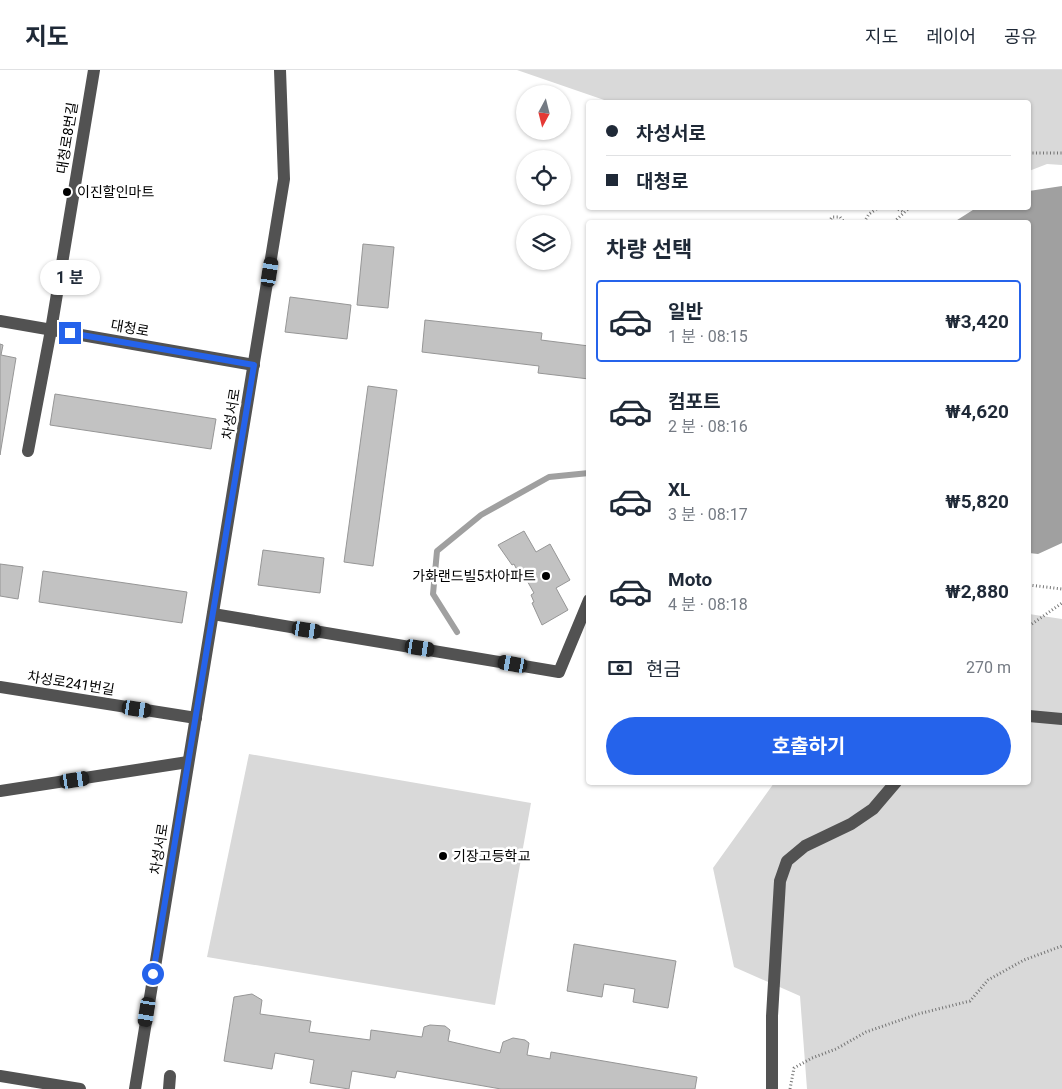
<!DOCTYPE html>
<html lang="ko">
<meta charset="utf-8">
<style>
:root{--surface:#fff;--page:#f6f6f7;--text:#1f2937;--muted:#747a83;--line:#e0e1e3;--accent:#2563eb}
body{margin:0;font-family:Roboto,"Noto Sans KR",sans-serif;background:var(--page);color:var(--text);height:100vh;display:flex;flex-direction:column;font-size:19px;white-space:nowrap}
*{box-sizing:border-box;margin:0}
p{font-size:16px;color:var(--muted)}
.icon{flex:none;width:28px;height:28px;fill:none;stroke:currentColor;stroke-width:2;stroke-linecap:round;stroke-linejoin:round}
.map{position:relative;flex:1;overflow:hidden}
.drawer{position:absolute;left:586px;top:150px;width:445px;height:565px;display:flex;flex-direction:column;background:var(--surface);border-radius:5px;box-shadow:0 1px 4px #0004}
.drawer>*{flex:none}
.banner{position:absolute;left:586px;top:30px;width:445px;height:110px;border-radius:5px;box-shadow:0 1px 4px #0004;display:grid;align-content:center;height:110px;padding:0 20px;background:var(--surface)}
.needle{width:32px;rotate:187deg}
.buttons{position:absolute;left:516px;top:15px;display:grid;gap:10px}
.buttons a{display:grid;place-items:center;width:55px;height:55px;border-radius:50%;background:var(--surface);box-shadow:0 1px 4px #0004;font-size:25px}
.end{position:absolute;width:22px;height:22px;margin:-11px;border:6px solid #2563eb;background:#fff;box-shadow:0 0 0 2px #fff}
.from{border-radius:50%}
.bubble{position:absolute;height:35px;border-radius:18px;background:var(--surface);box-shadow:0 1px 4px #0004;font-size:16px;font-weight:700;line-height:35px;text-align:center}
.car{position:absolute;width:15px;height:30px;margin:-15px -8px;border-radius:6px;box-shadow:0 0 4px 1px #0007;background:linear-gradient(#222 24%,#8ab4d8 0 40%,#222 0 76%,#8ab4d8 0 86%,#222 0)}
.banner b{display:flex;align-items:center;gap:18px;height:48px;font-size:19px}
.banner b+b{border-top:1px solid var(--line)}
.banner i{width:12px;height:12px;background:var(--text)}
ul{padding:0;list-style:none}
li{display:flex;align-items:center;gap:15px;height:82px;margin:0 10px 8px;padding:0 10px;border:2px solid transparent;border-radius:5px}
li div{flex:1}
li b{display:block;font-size:19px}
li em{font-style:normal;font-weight:700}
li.selected{border-color:var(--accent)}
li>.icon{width:45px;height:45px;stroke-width:1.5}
h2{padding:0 20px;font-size:22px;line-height:60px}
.pay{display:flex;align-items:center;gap:12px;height:55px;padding:0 20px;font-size:19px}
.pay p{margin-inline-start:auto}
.primary-button{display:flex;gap:10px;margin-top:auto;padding:10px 20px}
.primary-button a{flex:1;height:58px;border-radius:30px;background:var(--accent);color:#fff;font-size:20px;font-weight:700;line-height:58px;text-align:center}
header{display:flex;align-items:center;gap:30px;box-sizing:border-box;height:70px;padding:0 25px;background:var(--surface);border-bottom:1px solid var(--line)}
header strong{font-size:24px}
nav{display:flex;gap:28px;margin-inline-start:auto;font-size:18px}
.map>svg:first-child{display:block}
</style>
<header>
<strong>지도</strong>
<nav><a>지도</a><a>레이어</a><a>공유</a></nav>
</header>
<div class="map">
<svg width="1062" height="1019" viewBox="0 0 1062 1019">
<rect width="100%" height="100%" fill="#fff"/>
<g fill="#d9d9d9">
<polygon points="517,0 1062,0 1062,95 1047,94 1029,101 1029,32 610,32"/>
<polygon points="1029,544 1062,549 1062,1019 807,1019 800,926 734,897 713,798 774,713 1029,712"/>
<polygon points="249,684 531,733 495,935 207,887"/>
</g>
<polygon fill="#a0a0a0" points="1062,116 1062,473 1038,484 1029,483 1029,152 954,152 976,138 1029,138 1029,121"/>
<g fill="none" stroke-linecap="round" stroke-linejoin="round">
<polyline stroke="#a0a0a0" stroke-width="6" points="457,562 433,524 437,481 481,445 549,407 589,403"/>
</g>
<g fill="#c2c2c2" stroke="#969696">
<polygon points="363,174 394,177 388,238 357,235"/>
<polygon points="290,227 351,235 347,269 285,262"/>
<polygon points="425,250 542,263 541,270 589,276 589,309 538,303 539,296 422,282"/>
<polygon points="0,274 3,275 1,285 16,288 0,385"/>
<polygon points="368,316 397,320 373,496 344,492"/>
<polygon points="55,324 216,349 211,379 50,355"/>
<polygon points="524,461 536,482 550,474 570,510 556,518 568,540 542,555 532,533 534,532 531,525 534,523 521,500 518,502 514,494 512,495 498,475"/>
<polygon points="263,480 324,488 320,523 258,515"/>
<polygon points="0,494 23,497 18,529 0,526"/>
<polygon points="43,501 187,522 182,553 39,532"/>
<polygon points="574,874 676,891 668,938 633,932 635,919 604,914 602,927 567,921"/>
<polygon points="252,924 262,930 260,944 311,951 309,962 370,970 371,960 422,967 424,957 430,955 445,956 450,960 448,971 500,983 503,972 513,968 525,970 529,973 527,985 550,989 551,982 697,1007 695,1019 501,1019 397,1001 395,1008 352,1001 349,1019 310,1013 314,990 275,983 272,999 224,991 234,927"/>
</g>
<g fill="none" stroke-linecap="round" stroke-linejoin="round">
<g stroke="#747474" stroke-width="3" stroke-dasharray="1 2.5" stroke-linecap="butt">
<polyline points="1029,83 1062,83"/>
<polyline points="895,138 904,142"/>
<polyline points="829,152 832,147 840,147 844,152"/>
<polyline points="864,152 869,144 878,138"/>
<polyline points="894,152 909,138"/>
<polyline points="1029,515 1062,519"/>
<polyline points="1029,556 1062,533"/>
<polyline points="790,1019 794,998 812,988 836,979 866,962 918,944 970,931 988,910 1024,890 1062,876"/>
</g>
<g stroke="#525252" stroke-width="12">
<polyline points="0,251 254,295"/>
<polyline points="28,381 51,260 94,0"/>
<polyline points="213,544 559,602 589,530"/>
<polyline points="0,617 196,648"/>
<polyline points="1029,646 1062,649"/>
<polyline points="0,721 188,692"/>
<polyline points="0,1006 80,1019"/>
<polyline points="135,1019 284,109 280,0"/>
<polyline points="169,1019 170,1006"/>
<polyline points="772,1019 772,946 780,811 787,791 805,776 851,754 873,739 896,712"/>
</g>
</g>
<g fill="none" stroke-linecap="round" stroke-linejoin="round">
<polyline stroke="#2563eb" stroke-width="6" points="70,263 254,295 153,904"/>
</g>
<g fill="#000" stroke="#fff" stroke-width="2">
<circle cx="67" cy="122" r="5"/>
<circle cx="546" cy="506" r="5"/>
<circle cx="443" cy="786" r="5"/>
</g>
<g text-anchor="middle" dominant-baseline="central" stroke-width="5" stroke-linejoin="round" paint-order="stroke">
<g font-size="14" fill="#000" stroke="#fff">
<text transform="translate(67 68) rotate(-81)">대청로8번길</text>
<text transform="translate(130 258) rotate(10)">대청로</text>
<text transform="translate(231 344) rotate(-81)">차성서로</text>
<text transform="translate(71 613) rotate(9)">차성로241번길</text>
<text transform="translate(159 779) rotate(-81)">차성서로</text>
</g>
<g font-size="14" fill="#000" stroke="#fff" text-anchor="start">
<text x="77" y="122">이진할인마트</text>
<text x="536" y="506" text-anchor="end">가화랜드빌5차아파트</text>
<text x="453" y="786">기장고등학교</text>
</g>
</g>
</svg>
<div class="buttons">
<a><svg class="needle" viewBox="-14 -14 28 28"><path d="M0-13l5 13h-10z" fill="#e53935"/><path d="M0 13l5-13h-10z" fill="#747a83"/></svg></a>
<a><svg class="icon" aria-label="locate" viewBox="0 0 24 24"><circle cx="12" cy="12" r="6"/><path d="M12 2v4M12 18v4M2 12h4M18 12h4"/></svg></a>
<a><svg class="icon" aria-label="layers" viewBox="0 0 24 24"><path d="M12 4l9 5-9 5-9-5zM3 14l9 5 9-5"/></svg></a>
</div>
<i class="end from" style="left:153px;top:904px"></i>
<i class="end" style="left:70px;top:263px"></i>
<div class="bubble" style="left:40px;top:190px;width:60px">1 분</div>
<i class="car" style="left:270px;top:202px;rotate:9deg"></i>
<i class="car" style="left:307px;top:560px;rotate:99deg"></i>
<i class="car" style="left:420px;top:578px;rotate:99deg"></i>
<i class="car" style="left:513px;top:594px;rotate:280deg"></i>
<i class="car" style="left:137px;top:639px;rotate:99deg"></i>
<i class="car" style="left:75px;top:710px;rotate:81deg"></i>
<i class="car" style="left:147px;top:942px;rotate:189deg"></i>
<div class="banner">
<b><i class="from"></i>차성서로</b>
<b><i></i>대청로</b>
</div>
<section class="drawer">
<h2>차량 선택</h2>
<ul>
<li class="selected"><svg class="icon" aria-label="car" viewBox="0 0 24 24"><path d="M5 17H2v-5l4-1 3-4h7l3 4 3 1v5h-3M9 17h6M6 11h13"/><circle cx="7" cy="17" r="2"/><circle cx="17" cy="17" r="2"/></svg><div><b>일반</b><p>1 분 · 08:15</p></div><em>₩3,420</em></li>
<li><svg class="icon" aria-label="car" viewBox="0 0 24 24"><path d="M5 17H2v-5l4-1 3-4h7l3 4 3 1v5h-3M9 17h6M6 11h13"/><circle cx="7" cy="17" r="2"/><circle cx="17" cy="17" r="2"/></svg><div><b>컴포트</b><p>2 분 · 08:16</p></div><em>₩4,620</em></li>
<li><svg class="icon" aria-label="car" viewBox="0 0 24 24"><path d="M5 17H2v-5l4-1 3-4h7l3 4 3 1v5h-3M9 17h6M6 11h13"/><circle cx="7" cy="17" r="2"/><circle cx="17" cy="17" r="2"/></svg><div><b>XL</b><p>3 분 · 08:17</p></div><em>₩5,820</em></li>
<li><svg class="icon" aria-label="car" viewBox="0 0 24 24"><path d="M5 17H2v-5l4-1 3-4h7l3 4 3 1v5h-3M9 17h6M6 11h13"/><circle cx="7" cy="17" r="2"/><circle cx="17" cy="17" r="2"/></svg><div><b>Moto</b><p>4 분 · 08:18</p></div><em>₩2,880</em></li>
</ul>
<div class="pay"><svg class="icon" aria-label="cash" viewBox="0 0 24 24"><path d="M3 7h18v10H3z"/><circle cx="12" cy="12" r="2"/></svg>현금<p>270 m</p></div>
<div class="primary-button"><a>호출하기</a></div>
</section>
</div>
